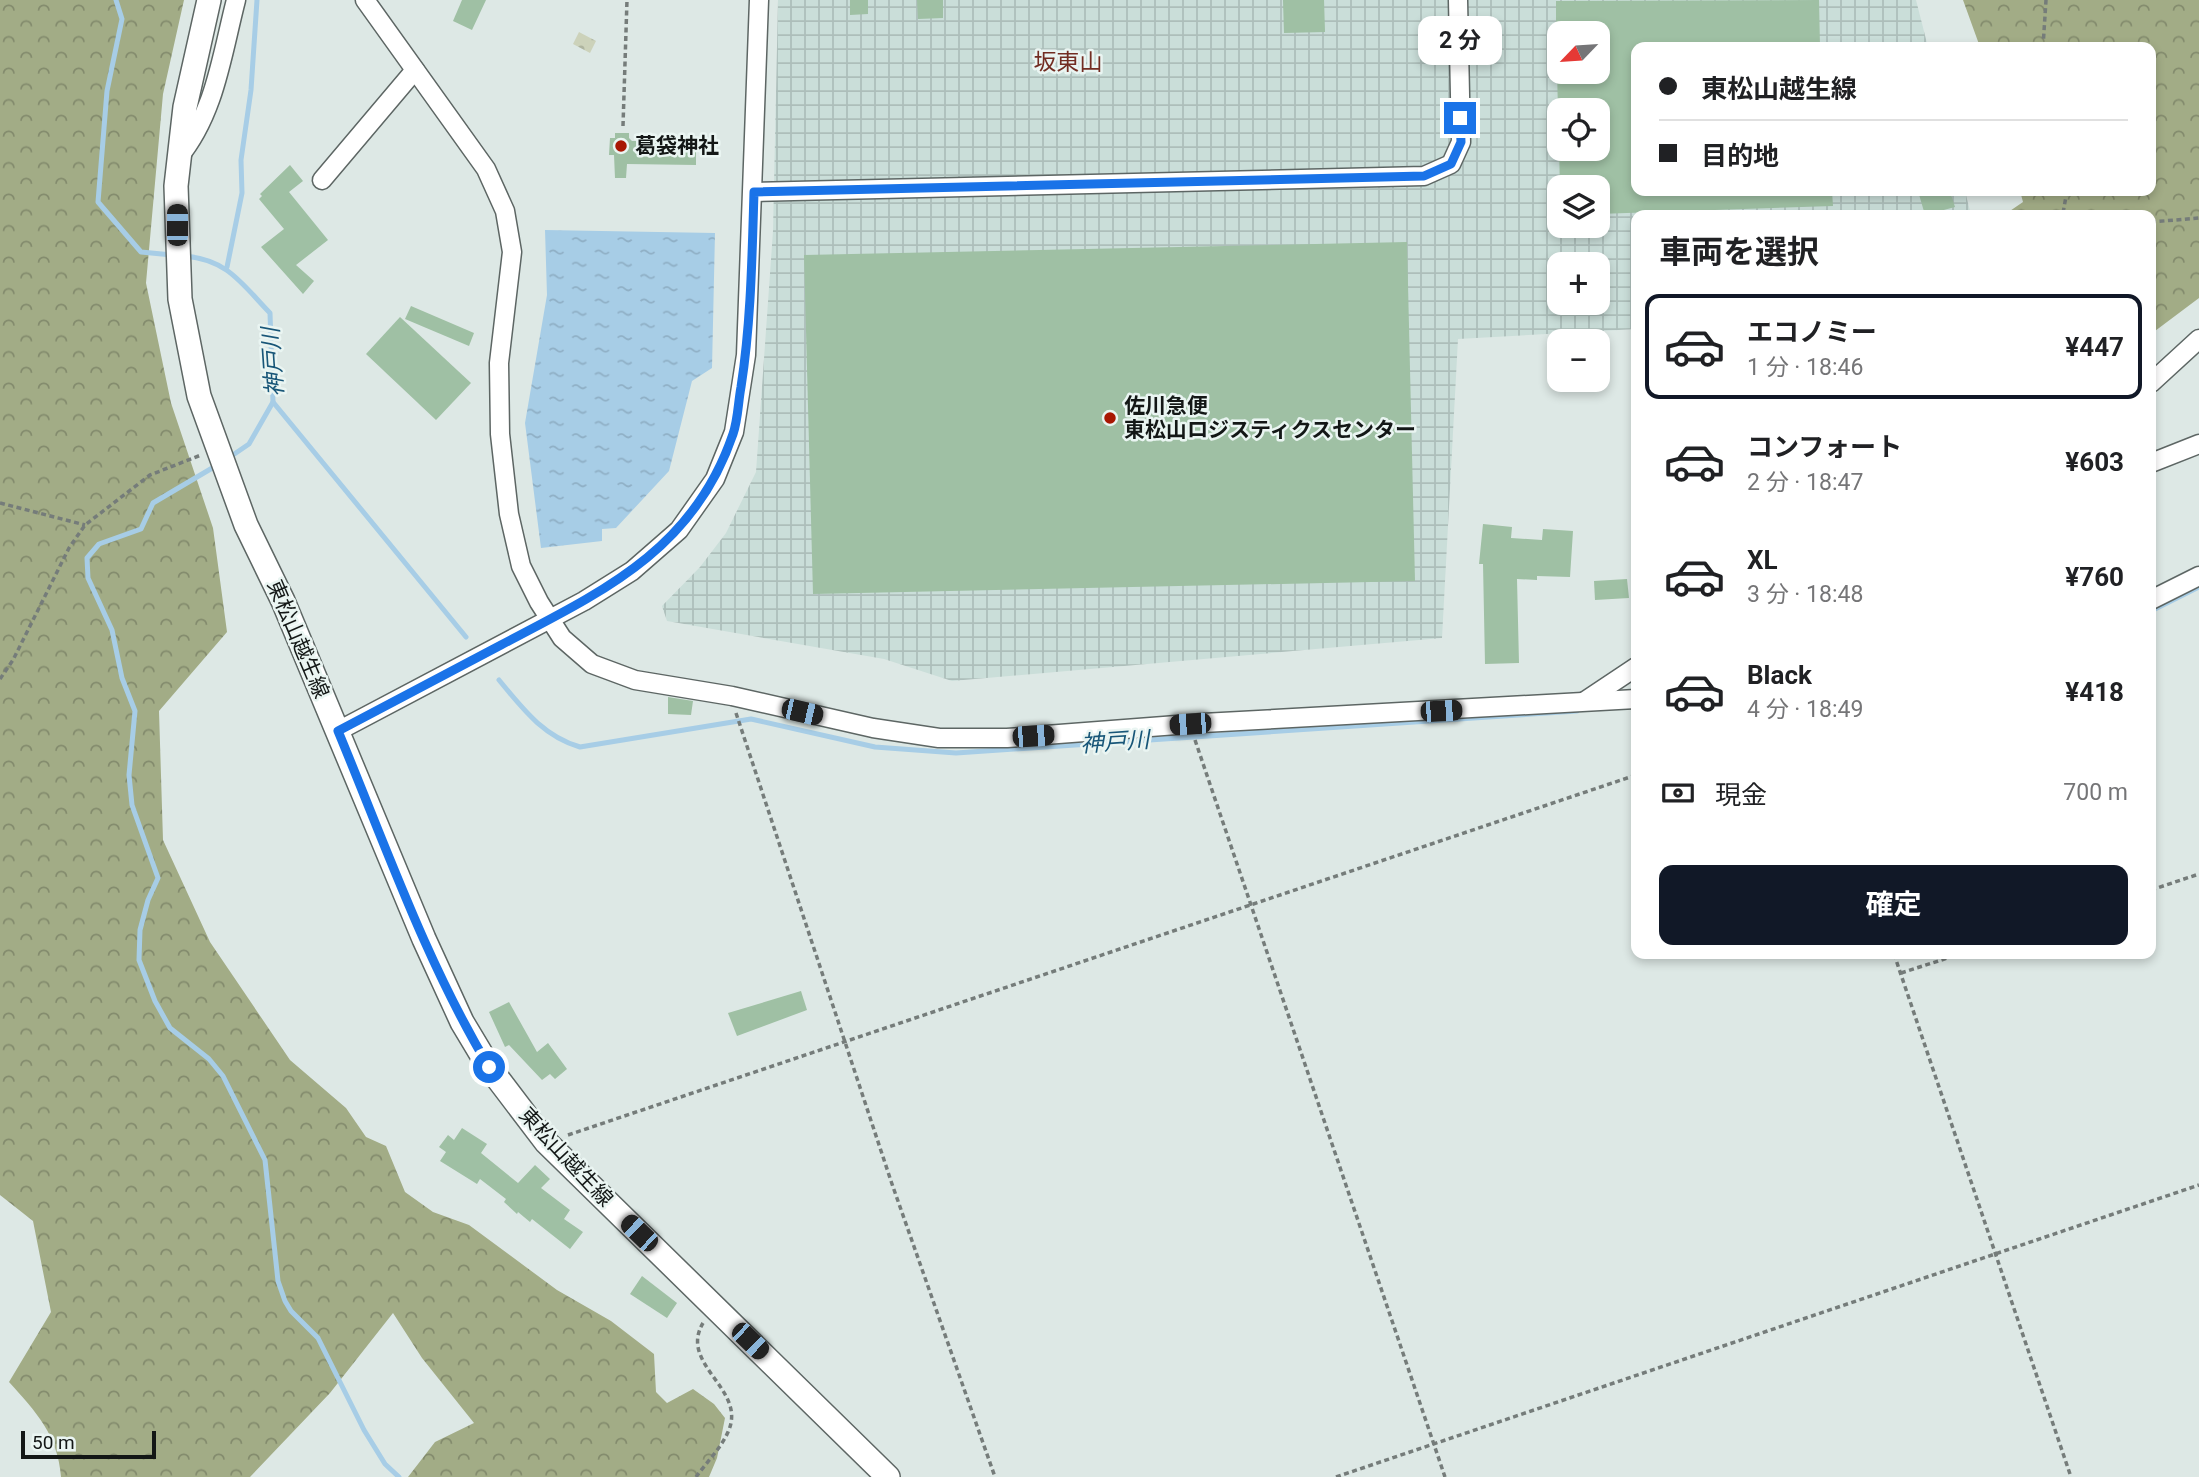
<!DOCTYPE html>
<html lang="ja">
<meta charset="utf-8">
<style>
:root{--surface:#fff;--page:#f2f2f2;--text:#202124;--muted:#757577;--line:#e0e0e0;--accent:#111827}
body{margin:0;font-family:Roboto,"Noto Sans JP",sans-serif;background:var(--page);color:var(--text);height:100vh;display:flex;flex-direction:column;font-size:26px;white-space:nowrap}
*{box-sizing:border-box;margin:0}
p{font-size:23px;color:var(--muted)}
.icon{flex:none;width:38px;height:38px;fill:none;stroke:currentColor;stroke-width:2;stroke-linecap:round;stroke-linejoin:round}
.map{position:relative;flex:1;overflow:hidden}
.drawer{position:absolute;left:1631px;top:210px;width:525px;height:749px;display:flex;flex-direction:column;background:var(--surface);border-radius:14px;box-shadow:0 4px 10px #0003}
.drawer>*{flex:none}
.top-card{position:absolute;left:1631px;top:42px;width:525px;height:154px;border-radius:14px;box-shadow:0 4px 10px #0003;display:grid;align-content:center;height:154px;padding:0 28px;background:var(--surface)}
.needle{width:46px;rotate:245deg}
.controls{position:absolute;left:1547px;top:21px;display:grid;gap:14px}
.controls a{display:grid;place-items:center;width:63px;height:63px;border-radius:14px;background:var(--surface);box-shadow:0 4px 10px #0003;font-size:35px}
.scale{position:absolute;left:21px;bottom:18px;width:135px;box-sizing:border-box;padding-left:7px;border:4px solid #131716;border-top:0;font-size:19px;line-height:24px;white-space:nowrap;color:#131716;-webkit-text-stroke:5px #eaf5f2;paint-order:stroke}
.end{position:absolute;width:32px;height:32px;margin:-16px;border:9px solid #1a73e8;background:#fff;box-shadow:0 0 0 4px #fff}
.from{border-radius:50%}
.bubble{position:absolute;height:49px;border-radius:14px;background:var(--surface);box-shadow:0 4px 10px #0003;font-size:23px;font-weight:700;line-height:49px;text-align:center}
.car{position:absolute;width:21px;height:42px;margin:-21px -10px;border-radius:9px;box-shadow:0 0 5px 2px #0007;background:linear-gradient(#222 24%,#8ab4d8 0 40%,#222 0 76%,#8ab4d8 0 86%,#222 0)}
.top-card b{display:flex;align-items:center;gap:24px;height:66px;font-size:26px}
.top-card b+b{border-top:2px solid var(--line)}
.top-card i{width:18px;height:18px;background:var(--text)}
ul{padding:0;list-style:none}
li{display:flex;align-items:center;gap:21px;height:105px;margin:0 14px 10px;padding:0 14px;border:4px solid transparent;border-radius:14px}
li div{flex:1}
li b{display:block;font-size:26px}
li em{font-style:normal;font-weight:700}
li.selected{border-color:var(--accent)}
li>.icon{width:63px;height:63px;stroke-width:1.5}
h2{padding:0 28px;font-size:32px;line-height:84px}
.pay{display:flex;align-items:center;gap:18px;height:77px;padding:0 28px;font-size:26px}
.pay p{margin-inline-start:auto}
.action{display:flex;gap:14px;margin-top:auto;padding:14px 28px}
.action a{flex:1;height:80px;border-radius:14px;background:var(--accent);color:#fff;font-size:28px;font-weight:700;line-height:80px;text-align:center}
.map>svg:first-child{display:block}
</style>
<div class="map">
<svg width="2199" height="1477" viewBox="0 0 2199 1477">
<defs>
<pattern id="industrial-grid" width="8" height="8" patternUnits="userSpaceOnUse" patternTransform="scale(1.75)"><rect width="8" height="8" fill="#caded9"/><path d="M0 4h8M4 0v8" fill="none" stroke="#adbeba"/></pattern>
<pattern id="forest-crowns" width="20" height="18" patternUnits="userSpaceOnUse" patternTransform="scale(1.75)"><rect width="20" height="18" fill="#a2ac86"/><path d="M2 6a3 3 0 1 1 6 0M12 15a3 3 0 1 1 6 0" fill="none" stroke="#838b6d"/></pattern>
<pattern id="cemetery-stones" width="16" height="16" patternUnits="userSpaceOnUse" patternTransform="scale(1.75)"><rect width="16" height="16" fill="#ccd2ba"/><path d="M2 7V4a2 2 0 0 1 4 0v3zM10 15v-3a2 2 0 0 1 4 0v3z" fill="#aeb49f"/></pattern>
<pattern id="water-ripples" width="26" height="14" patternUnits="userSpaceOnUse" patternTransform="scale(1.75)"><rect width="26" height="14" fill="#a7cde6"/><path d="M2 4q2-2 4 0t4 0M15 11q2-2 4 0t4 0" fill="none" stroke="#8fafc5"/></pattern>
</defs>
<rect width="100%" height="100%" fill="#dde8e5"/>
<path fill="url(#industrial-grid)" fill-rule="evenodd" d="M 778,0 L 1916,0 L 1928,47 L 1636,47 L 1636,191 L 1965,191 L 1971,215 L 1636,215 L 1636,329 L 1458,339 L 1442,638 L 952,681 L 884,659 L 667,621 L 662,606 L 700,567 L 726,533 L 756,472 L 773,231 ZM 1559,33 L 1598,33 L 1598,72 L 1559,72 ZM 1559,110 L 1598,110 L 1598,149 L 1559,149 ZM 1559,187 L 1598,187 L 1598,226 L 1559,226 ZM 1559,264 L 1598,264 L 1598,303 L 1559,303 Z"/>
<g fill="url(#forest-crowns)">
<path d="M 0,0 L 184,0 L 163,94 L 146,283 L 171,403 L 213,528 L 227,632 L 159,711 L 163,840 L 210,942 L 290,1060 L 346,1108 L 366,1137 L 386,1146 L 405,1192 L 433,1212 L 469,1225 L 557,1290 L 611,1321 L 654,1354 L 656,1392 L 667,1403 L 693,1389 L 714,1404 L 725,1418 L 717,1458 L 709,1477 L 408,1477 L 435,1442 L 474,1423 L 422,1358 L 393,1313 L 330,1393 L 250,1477 L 61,1477 C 58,1435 36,1412 9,1382 L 51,1312 L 33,1221 L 0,1195 Z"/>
<polygon points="1963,0 2199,0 2199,298 2151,334 2151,215 2004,215 2023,202 2020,191 2151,191 2151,47 1980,47"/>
</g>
<polygon fill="url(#cemetery-stones)" points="579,32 596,41 590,53 573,44"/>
<polygon fill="url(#water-ripples)" points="545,230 715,233 712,368 692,381 669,471 616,528 602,529 602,541 541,548 525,423 547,295"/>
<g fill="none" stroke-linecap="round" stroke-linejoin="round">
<g stroke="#a7cde6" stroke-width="5">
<polyline points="116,0 122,19 107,91 98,202 141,252 172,255"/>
<path d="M 185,256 C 228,260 241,283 270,313 L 273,402 L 466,637"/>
<polyline points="227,267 242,193 241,160 251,90 257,0"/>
<polyline points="227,459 249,444 273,402"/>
<polyline points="219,464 153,503 141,529 99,544 87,558 88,578 112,630 122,678 135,711 129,775 132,805 158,878 148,900 140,930 139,960 155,1001 170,1028 209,1059 223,1076 265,1160 278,1281 285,1301 291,1311 318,1338 364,1430 385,1464 399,1477"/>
<polyline points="2151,611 2199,587"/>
<path d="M 499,680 C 523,709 543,736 580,747 L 751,719 L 875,747 L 956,753 L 1577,711"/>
</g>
</g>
<g fill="#9fc0a4">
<polygon points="462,0 486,0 472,30 453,21"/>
<polygon points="850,0 868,0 868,14 850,15"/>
<polygon points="917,0 943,0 943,18 918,19"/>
<polygon points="1283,0 1324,0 1325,32 1284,33"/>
<polygon points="1819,0 1820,47 1636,47 1636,191 1832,191 1833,206 1598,214 1598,187 1560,187 1559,149 1598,149 1598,110 1558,110 1557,72 1598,72 1598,33 1556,33 1556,1"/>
<polygon points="615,133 629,133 629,138 632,141 696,141 696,165 627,164 626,178 615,178 614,155 609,155 610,138 615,138"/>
<polygon points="290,165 303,181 289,192 328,240 296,265 314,281 303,294 261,247 284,229 259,199 262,196 260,194"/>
<polygon points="1918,191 1950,191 1955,207 1925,215"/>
<polygon points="1407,242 1415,581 813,594 804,255"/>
<polygon points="411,306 474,333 469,346 405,319"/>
<polygon points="400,317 471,383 436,420 366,354"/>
<polygon points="1483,524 1512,527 1511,538 1542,540 1543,529 1573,531 1570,577 1537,576 1537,580 1517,579 1519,663 1485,664 1483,564 1479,564"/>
<polygon points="1627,579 1629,598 1595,600 1594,581"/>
<polygon points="668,697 693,701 691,715 668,714"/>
<polygon points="801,991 807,1010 737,1036 728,1013"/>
<polygon points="509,1002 537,1052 548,1043 567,1069 555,1079 550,1074 542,1080 509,1045 505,1047 489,1012"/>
<polygon points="462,1128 487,1144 481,1153 518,1183 535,1165 550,1179 541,1188 570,1210 564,1219 583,1232 570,1249 532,1219 530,1222 518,1212 517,1214 504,1202 506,1199 480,1179 477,1184 440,1161 446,1152 439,1147 448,1135 454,1140"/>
<polygon points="642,1276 677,1303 667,1318 630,1294"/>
</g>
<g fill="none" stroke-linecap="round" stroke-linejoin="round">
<g stroke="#5d6664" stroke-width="21">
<g id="minor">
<polyline points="365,0 486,169 505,211 512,252 499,363 500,434 509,514 521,566 539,602 562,638 592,664 635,680 732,696 873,728 939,738 1007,738 1203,723 1636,699"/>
<path d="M 178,158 C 215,114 222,54 236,0"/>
<polyline points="322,180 415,70"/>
<polyline points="754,192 1424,176 1451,164 1461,142 1458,0"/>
<polyline points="2151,383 2199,339"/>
<polyline points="2151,463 2199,444"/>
<polyline points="2151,600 2199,576"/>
<polyline points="1585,701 1636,667"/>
<polyline points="338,731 584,601 632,571 679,530 715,479 734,432 746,355 759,0"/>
</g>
</g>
<g stroke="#5d6664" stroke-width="26">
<polyline id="major" points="209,0 185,107 176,186 180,299 199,396 246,525 283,601 424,939 462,1022 489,1067 546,1142 888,1477"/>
</g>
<g stroke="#757c7a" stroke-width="3.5" stroke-dasharray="5 3.5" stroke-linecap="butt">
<polyline points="2043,47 2046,0"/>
<polyline points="623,126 627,0"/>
<polyline points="2067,191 2063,213 2073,215"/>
<polyline points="2151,222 2199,218"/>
<polyline points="0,503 85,525"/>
<polyline points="0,679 13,660 69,548 85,525 150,475 201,455"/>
<polyline points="736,713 892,1184 995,1477"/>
<polyline points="1195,740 1445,1477"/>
<polyline points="2151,890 2199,874"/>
<polyline points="1894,954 2071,1477"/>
<polyline points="1901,973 1960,954"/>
<polyline points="568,1135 1636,775"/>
<path d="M 696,1477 C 706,1463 721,1448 728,1432 C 748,1389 678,1365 703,1323"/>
<polyline points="1336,1477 2199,1185"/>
</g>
<use href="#minor" stroke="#fff" stroke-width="18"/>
<use href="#major" stroke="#fff" stroke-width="23"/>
</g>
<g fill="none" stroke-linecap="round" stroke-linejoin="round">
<path stroke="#1a73e8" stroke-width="9" d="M 489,1067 C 426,962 385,844 338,731 C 392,702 447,674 501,645 C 602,592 694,550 733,434 C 738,420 738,403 741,387 C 751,323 752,257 754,192 L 1424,176 L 1451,164 L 1461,142 L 1460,118"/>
</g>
<g fill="#a81703" stroke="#eaf5f2" stroke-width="2.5">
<circle cx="621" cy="146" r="7"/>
<circle cx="1110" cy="418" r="7"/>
</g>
<g text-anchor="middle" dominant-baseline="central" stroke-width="5" stroke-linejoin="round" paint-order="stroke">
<g font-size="21" font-weight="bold" fill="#131716" stroke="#eaf5f2" text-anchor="start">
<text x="635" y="146">葛袋神社</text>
<text x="1124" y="406">佐川急便<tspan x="1124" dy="24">東松山ロジスティクスセンター</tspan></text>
</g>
<g font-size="21" fill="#131716" stroke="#eaf5f2">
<text transform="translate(298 639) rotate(67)">東松山越生線</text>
<text transform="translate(566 1157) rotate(47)">東松山越生線</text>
</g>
<g font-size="23" fill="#722d22" stroke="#eaf5f2">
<text x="1068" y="62">坂東山</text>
</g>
<g font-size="23" font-style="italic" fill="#185678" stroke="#eaf5f2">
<text transform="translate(273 362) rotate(-94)">神戸川</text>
<text transform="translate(1115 742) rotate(-4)">神戸川</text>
</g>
</g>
</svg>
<div class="controls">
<a><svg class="needle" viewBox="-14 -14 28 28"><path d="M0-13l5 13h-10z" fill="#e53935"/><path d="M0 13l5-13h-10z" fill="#757577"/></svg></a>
<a><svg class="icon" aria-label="locate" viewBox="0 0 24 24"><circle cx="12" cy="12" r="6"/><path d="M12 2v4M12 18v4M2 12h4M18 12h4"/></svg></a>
<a><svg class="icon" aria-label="layers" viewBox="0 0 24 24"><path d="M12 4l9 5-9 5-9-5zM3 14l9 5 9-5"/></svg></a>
<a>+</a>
<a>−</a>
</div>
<div class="scale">50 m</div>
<i class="end from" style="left:489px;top:1067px"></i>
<i class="end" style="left:1460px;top:118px"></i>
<div class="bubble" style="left:1418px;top:16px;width:84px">2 分</div>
<i class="car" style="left:177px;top:225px;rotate:0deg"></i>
<i class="car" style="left:1441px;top:711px;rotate:87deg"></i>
<i class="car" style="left:802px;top:712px;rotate:103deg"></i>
<i class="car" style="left:1190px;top:724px;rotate:266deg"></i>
<i class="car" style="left:1033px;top:736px;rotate:86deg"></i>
<i class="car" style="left:639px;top:1233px;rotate:314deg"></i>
<i class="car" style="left:750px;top:1341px;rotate:134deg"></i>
<div class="top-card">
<b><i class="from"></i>東松山越生線</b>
<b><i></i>目的地</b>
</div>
<section class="drawer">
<h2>車両を選択</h2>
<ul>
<li class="selected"><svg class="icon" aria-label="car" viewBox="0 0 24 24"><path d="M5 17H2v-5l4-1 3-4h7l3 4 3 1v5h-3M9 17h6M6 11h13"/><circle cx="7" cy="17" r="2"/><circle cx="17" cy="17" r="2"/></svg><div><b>エコノミー</b><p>1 分 · 18:46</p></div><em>¥447</em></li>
<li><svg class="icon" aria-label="car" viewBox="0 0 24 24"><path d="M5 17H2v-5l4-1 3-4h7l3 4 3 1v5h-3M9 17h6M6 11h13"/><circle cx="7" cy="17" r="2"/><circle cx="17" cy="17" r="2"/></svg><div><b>コンフォート</b><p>2 分 · 18:47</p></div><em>¥603</em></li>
<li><svg class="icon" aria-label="car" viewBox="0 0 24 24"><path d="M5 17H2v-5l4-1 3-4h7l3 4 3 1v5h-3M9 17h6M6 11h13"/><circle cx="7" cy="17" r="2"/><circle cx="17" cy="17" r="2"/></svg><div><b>XL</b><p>3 分 · 18:48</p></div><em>¥760</em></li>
<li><svg class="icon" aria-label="car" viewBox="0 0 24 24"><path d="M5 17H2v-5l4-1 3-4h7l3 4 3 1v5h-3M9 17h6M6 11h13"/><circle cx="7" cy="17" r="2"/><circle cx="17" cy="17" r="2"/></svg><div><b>Black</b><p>4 分 · 18:49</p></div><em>¥418</em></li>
</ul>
<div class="pay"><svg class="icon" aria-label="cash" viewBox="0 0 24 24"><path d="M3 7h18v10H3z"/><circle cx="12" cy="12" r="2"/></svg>現金<p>700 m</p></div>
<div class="action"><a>確定</a></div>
</section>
</div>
